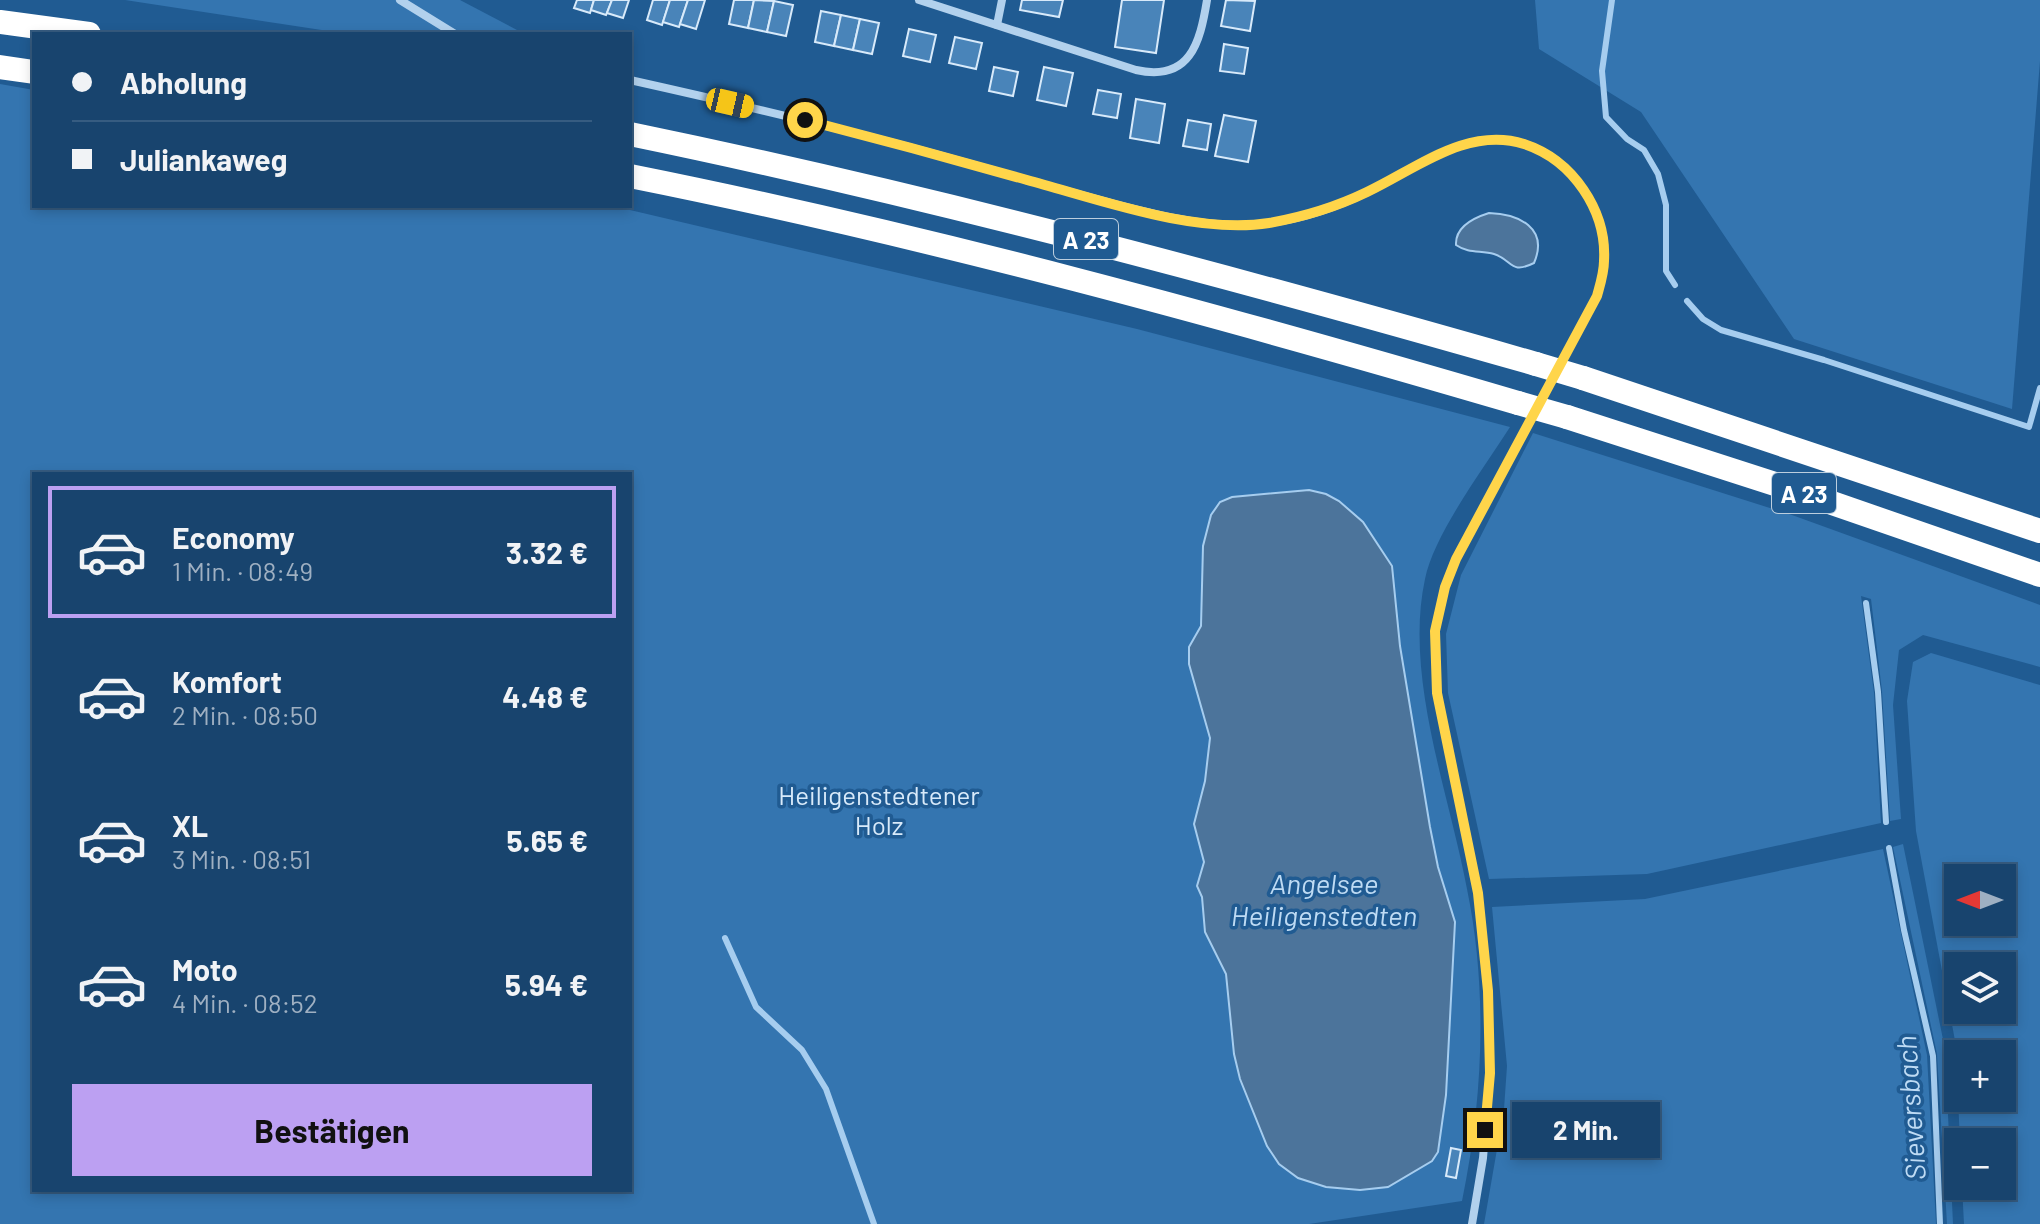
<!DOCTYPE html>
<html lang="de">
<meta charset="utf-8">
<style>
:root{--surface:#18446e;--page:#214b73;--text:#f1f3f6;--muted:#9fb0c2;--line:#365c81;--accent:#bca0f2}
body{margin:0;font-family:Barlow,sans-serif;background:var(--page);color:var(--text);height:100vh;display:flex;flex-direction:column;font-size:30px;white-space:nowrap}
*{box-sizing:border-box;margin:0}
p{font-size:26px;color:var(--muted)}
.icon{flex:none;width:44px;height:44px;fill:none;stroke:currentColor;stroke-width:2;stroke-linecap:round;stroke-linejoin:round}
.map{position:relative;flex:1;overflow:hidden}
.sheet{position:absolute;left:32px;top:472px;width:600px;height:720px;display:flex;flex-direction:column;background:var(--surface);border-radius:0px;box-shadow:0 4px 12px #0003,0 0 0 2px var(--line)}
.sheet>*{flex:none}
.banner{position:absolute;left:32px;top:32px;width:600px;height:176px;border-radius:0px;box-shadow:0 4px 12px #0003,0 0 0 2px var(--line);display:grid;align-content:center;height:176px;padding:0 40px;background:var(--surface)}
.needle{width:52px;rotate:270deg}
.fabs{position:absolute;left:1944px;top:864px;display:grid;gap:16px}
.fabs a{display:grid;place-items:center;width:72px;height:72px;border-radius:0px;background:var(--surface);box-shadow:0 4px 12px #0003,0 0 0 2px var(--line);font-size:40px}
.end{position:absolute;width:36px;height:36px;margin:-18px;border:10px solid #ffd54a;background:#111;box-shadow:0 0 0 4px #111}
.from{border-radius:50%}
.bubble{position:absolute;height:56px;border-radius:0px;background:var(--surface);box-shadow:0 4px 12px #0003,0 0 0 2px var(--line);font-size:26px;font-weight:700;line-height:56px;text-align:center}
.car{position:absolute;width:24px;height:48px;margin:-24px -12px;border-radius:10px;box-shadow:0 0 6px 2px #0007;background:linear-gradient(#f5c518 24%,#345 0 40%,#f5c518 0 76%,#345 0 86%,#f5c518 0)}
.banner b{display:flex;align-items:center;gap:28px;height:76px;font-size:30px}
.banner b+b{border-top:2px solid var(--line)}
.banner i{width:20px;height:20px;background:var(--text)}
ul{padding:14px 0 0;list-style:none}
li{display:flex;align-items:center;gap:24px;height:132px;margin:0 16px 12px;padding:0 24px;border:4px solid transparent;border-radius:0px}
li div{flex:1}
li b{display:block;font-size:30px}
li em{font-style:normal;font-weight:700}
li.current{border-color:var(--accent)}
li>.icon{width:72px;height:72px;stroke-width:1.5}
.primary-button{display:flex;gap:16px;margin-top:auto;padding:16px 40px}
.primary-button a{flex:1;height:92px;border-radius:0px;background:var(--accent);color:#111;font-size:32px;font-weight:700;line-height:92px;text-align:center}
.map>svg:first-child{display:block}
</style>
<div class="map">
<svg width="2040" height="1224" viewBox="0 0 2040 1224">
<rect width="100%" height="100%" fill="#205b92"/>
<g fill="#3475b0" fill-rule="evenodd">
<polygon points="125,0 460,0 517,30 516,34 348,34"/>
<polygon points="1535,0 2040,0 2040,61 2012,409 1794,339 1641,112 1539,49"/>
<path d="M 0,84 L 34,90 L 34,206 L 613,206 L 1137,329 L 1510,427 C 1484,468 1434,534 1425,579 C 1404,676 1449,793 1467,889 C 1488,991 1483,1099 1462,1201 L 1309,1224 L 0,1224 ZM 34,474 L 630,474 L 630,1190 L 34,1190 ZM 1309,490 L 1326,494 L 1363,522 L 1392,566 L 1400,646 L 1430,827 L 1438,867 L 1455,922 L 1446,1095 L 1432,1161 L 1407,1175 L 1279,1164 L 1267,1146 L 1240,1079 L 1226,974 L 1205,932 L 1202,897 L 1197,886 L 1204,862 L 1194,824 L 1205,781 L 1210,738 L 1189,664 L 1189,647 L 1201,626 L 1203,546 L 1211,515 L 1220,502 L 1232,497 Z"/>
<polygon points="1533,433 1792,515 2040,605 2040,667 1923,635 1899,650 1893,705 1901,819 1890,821 1882,691 1871,599 1861,596 1874,693 1881,823 1647,874 1489,879 1448,693 1446,634 1461,575"/>
<path d="M 1931,653 L 2040,685 L 2040,1224 L 1964,1224 L 1962,1186 L 2002,1186 L 2002,1142 L 1960,1142 L 1958,1098 L 2002,1098 L 2002,1054 L 1958,1054 L 1958,1098 L 1956,1046 L 1916,831 L 1907,701 L 1913,662 ZM 2002,878 L 2002,922 L 1958,922 L 1958,878 ZM 2002,966 L 2002,1010 L 1958,1010 L 1958,966 Z"/>
<polygon points="1903,844 1945,1049 1953,1224 1947,1224 1937,1054 1893,847"/>
<polygon points="1883,849 1927,1055 1936,1224 1484,1224 1504,1109 1507,1066 1492,907 1645,899"/>
</g>
<g fill="#4c749b" stroke="#a6cdef" stroke-width="2">
<path d="M 1489,213 C 1519,214 1549,228 1534,263 C 1510,275 1513,260 1494,254 C 1481,250 1469,254 1456,245 C 1455,227 1473,218 1489,213 Z"/>
<polygon points="1309,490 1326,494 1339,501 1363,522 1392,566 1400,646 1430,827 1438,867 1455,922 1446,1095 1438,1152 1432,1161 1388,1187 1360,1190 1326,1187 1298,1178 1279,1164 1267,1146 1240,1079 1234,1054 1226,974 1205,932 1202,897 1197,886 1204,862 1194,824 1205,781 1210,738 1189,664 1189,647 1201,626 1203,546 1211,515 1220,502 1232,497"/>
</g>
<g fill="none" stroke-linecap="round" stroke-linejoin="round">
<g stroke="#a6cdef" stroke-width="6">
<polyline points="1612,0 1602,71 1606,117 1627,139 1644,150 1658,174 1666,205 1666,271 1675,285"/>
<polyline points="1687,301 1703,319 1721,330 1824,360 2029,427 2040,388"/>
<polyline points="1866,603 1878,692 1886,822"/>
<polyline points="1889,848 1904,930 1933,1056 1940,1224"/>
<polyline points="725,938 756,1007 802,1050 826,1089 874,1224"/>
</g>
</g>
<g fill="#4984b9" stroke="#d8eafa" stroke-width="2">
<polygon points="577,0 594,0 590,13 574,8"/>
<polygon points="594,0 612,0 606,15 591,10"/>
<polygon points="612,0 629,0 623,18 607,13"/>
<polygon points="653,0 670,0 662,25 647,20"/>
<polygon points="670,0 688,0 679,27 663,22"/>
<polygon points="688,0 705,0 696,29 680,24"/>
<polygon points="734,0 754,0 748,28 729,24"/>
<polygon points="754,0 774,1 767,32 748,28"/>
<polygon points="1022,0 1063,0 1059,17 1020,10"/>
<polygon points="1122,0 1164,0 1156,53 1115,47"/>
<polygon points="1226,0 1255,1 1250,31 1221,26"/>
<polygon points="774,1 793,5 786,36 767,32"/>
<polygon points="821,11 841,15 834,46 815,42"/>
<polygon points="841,15 860,19 853,50 834,46"/>
<polygon points="860,19 879,23 872,54 853,50"/>
<polygon points="909,29 936,35 930,62 903,56"/>
<polygon points="955,37 982,43 976,69 949,63"/>
<polygon points="1224,44 1248,48 1244,74 1220,71"/>
<polygon points="994,67 1018,72 1013,96 989,91"/>
<polygon points="1044,67 1073,73 1066,106 1037,100"/>
<polygon points="1098,90 1121,94 1117,118 1093,114"/>
<polygon points="1136,99 1165,104 1159,143 1130,138"/>
<polygon points="1224,115 1256,121 1248,162 1215,156"/>
<polygon points="1188,120 1211,124 1207,150 1183,146"/>
<polygon points="1451,1148 1461,1150 1456,1178 1446,1176"/>
</g>
<g fill="none" stroke-linecap="round" stroke-linejoin="round">
<g stroke="#b2d1ed" stroke-width="8">
<polyline points="400,0 455,34"/>
<path d="M 919,0 L 1136,70 C 1190,82 1200,43 1207,0"/>
<polyline points="997,25 1002,0"/>
<path d="M 630,80 C 742,105 854,131 964,162 C 1014,176 1065,191 1115,204 C 1154,214 1194,224 1234,225 C 1280,226 1327,212 1368,192 C 1416,168 1468,126 1525,144 C 1573,160 1607,211 1604,261 C 1604,273 1600,285 1597,296 L 1456,559 L 1445,587 L 1435,631 L 1437,693 L 1478,893 L 1488,991 L 1490,1073 L 1483,1158 L 1472,1224"/>
</g>
<g stroke="#fff" stroke-width="24">
<polyline points="0,22 89,34"/>
<polyline points="0,67 34,72"/>
<path d="M 630,134 C 935,197 1236,278 1536,364"/>
<path d="M 630,176 C 930,236 1225,317 1518,403"/>
<polyline points="1583,378 2040,531"/>
<polyline points="1567,417 1806,494 2040,575"/>
</g>
<g stroke="#fff" stroke-width="24">
<polyline points="1536,364 1583,378"/>
<polyline points="1518,403 1567,417"/>
</g>
</g>
<g fill="none" stroke-linecap="round" stroke-linejoin="round">
<path stroke="#ffd54a" stroke-width="10" d="M 805,120 C 879,139 953,159 1027,180 C 1098,199 1196,235 1269,223 C 1303,217 1336,207 1367,192 C 1416,169 1467,126 1524,144 C 1573,160 1607,211 1604,261 C 1604,273 1600,285 1597,296 L 1456,559 L 1445,587 L 1435,631 L 1437,693 L 1478,893 L 1488,991 L 1490,1073 L 1485,1130"/>
</g>
<g text-anchor="middle" dominant-baseline="central" stroke-width="7" stroke-linejoin="round" paint-order="stroke">
<g fill="#205b92" stroke="#bccede" stroke-width="2">
<rect x="1054" y="219" width="64" height="40" rx="6"/>
<rect x="1772" y="473" width="64" height="40" rx="6"/>
</g>
<g font-size="24" font-weight="bold" fill="#fff">
<text x="1086" y="239">A 23</text>
<text x="1804" y="493">A 23</text>
</g>
<g font-size="26" fill="#d8eafa" stroke="#205b92">
<text x="879" y="794">Heiligenstedtener<tspan x="879" dy="30">Holz</tspan></text>
</g>
<g font-size="28" font-style="italic" fill="#bedbf4" stroke="#205b92">
<text x="1324" y="883">Angelsee<tspan x="1324" dy="32">Heiligenstedten</tspan></text>
<text transform="translate(1910 1108) rotate(-94)">Sieversbach</text>
</g>
</g>
</svg>
<div class="fabs">
<a><svg class="needle" viewBox="-14 -14 28 28"><path d="M0-13l5 13h-10z" fill="#e53935"/><path d="M0 13l5-13h-10z" fill="#9fb0c2"/></svg></a>
<a><svg class="icon" aria-label="layers" viewBox="0 0 24 24"><path d="M12 4l9 5-9 5-9-5zM3 14l9 5 9-5"/></svg></a>
<a>+</a>
<a>−</a>
</div>
<i class="end from" style="left:805px;top:120px"></i>
<i class="end" style="left:1485px;top:1130px"></i>
<div class="bubble" style="left:1512px;top:1102px;width:148px">2 Min.</div>
<i class="car" style="left:730px;top:103px;rotate:103deg"></i>
<div class="banner">
<b><i class="from"></i>Abholung</b>
<b><i></i>Juliankaweg</b>
</div>
<section class="sheet">
<ul>
<li class="current"><svg class="icon" aria-label="car" viewBox="0 0 24 24"><path d="M5 17H2v-5l4-1 3-4h7l3 4 3 1v5h-3M9 17h6M6 11h13"/><circle cx="7" cy="17" r="2"/><circle cx="17" cy="17" r="2"/></svg><div><b>Economy</b><p>1 Min. · 08:49</p></div><em>3.32 €</em></li>
<li><svg class="icon" aria-label="car" viewBox="0 0 24 24"><path d="M5 17H2v-5l4-1 3-4h7l3 4 3 1v5h-3M9 17h6M6 11h13"/><circle cx="7" cy="17" r="2"/><circle cx="17" cy="17" r="2"/></svg><div><b>Komfort</b><p>2 Min. · 08:50</p></div><em>4.48 €</em></li>
<li><svg class="icon" aria-label="car" viewBox="0 0 24 24"><path d="M5 17H2v-5l4-1 3-4h7l3 4 3 1v5h-3M9 17h6M6 11h13"/><circle cx="7" cy="17" r="2"/><circle cx="17" cy="17" r="2"/></svg><div><b>XL</b><p>3 Min. · 08:51</p></div><em>5.65 €</em></li>
<li><svg class="icon" aria-label="car" viewBox="0 0 24 24"><path d="M5 17H2v-5l4-1 3-4h7l3 4 3 1v5h-3M9 17h6M6 11h13"/><circle cx="7" cy="17" r="2"/><circle cx="17" cy="17" r="2"/></svg><div><b>Moto</b><p>4 Min. · 08:52</p></div><em>5.94 €</em></li>
</ul>
<div class="primary-button"><a>Bestätigen</a></div>
</section>
</div>
